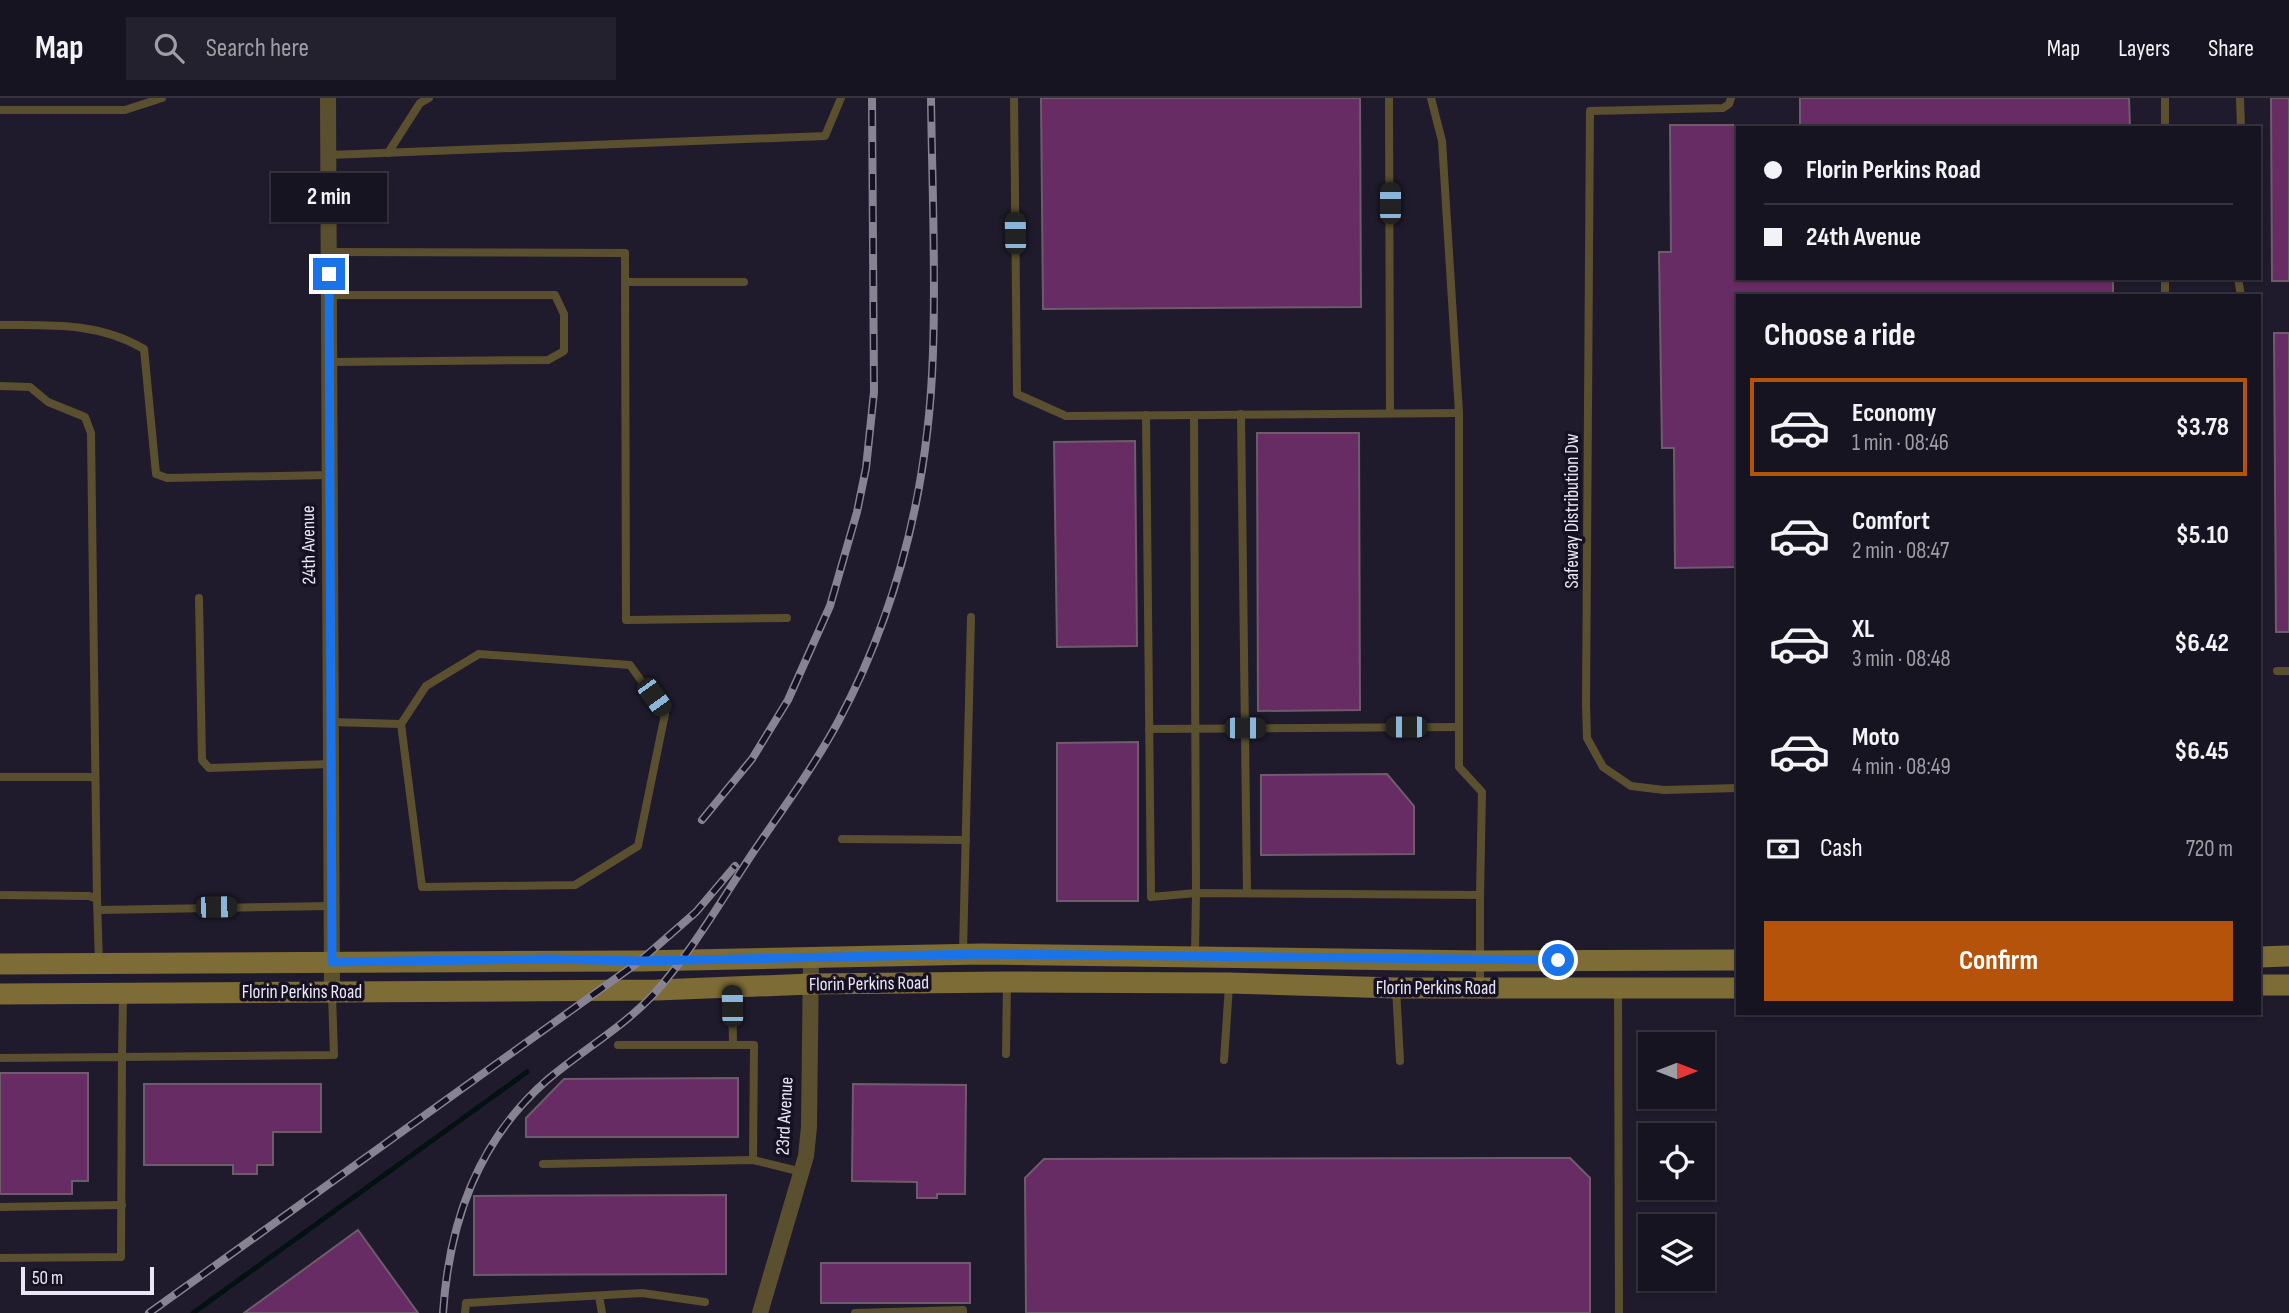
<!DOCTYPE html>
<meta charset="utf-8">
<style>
:root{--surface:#171421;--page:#24212e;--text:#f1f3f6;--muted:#9e9ea5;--line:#36333f;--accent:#b45309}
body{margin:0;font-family:"Sofia Sans Condensed",sans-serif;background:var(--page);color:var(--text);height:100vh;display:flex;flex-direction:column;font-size:26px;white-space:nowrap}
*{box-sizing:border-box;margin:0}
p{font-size:23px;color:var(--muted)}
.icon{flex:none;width:38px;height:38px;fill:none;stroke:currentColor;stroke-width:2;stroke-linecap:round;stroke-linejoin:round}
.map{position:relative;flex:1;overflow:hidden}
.side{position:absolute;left:1736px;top:196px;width:525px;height:721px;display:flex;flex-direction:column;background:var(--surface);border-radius:0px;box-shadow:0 2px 5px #0004,0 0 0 2px var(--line)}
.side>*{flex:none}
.hud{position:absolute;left:1736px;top:28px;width:525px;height:154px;border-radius:0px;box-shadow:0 2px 5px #0004,0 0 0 2px var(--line);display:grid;align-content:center;height:154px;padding:0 28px;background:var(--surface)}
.needle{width:46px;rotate:90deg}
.tools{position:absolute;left:1638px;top:934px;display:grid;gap:14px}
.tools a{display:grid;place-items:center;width:77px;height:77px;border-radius:0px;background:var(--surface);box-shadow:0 2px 5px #0004,0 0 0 2px var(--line);font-size:35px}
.scale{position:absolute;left:21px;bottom:18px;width:133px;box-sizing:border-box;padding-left:7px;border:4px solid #eae7f4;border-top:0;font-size:19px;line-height:24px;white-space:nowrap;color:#eae7f4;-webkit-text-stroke:5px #161122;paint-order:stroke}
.end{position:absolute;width:32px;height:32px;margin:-16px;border:9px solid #1a73e8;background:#fff;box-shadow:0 0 0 4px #fff}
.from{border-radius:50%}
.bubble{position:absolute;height:49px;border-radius:0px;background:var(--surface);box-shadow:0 2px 5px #0004,0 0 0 2px var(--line);font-size:23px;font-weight:700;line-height:49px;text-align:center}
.car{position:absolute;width:21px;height:42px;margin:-21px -10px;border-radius:9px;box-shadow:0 0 5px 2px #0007;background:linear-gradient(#222 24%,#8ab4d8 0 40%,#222 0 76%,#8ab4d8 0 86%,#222 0)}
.hud b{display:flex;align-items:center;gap:24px;height:66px;font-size:26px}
.hud b+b{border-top:2px solid var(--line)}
.hud i{width:18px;height:18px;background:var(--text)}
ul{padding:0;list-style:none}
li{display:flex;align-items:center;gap:21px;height:98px;margin:0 14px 10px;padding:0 14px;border:4px solid transparent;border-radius:0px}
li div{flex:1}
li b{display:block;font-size:26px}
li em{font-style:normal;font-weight:700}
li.selected{border-color:var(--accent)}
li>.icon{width:63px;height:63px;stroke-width:1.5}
h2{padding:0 28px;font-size:32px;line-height:84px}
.pay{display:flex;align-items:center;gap:18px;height:77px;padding:0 28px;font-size:26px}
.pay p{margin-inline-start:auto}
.button{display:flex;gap:14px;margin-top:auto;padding:14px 28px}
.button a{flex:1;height:80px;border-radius:0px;background:var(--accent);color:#fff;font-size:28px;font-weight:700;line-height:80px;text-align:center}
header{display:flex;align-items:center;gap:42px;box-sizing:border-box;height:98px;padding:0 35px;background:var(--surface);border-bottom:2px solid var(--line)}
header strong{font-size:33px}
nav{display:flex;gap:38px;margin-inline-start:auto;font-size:24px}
.search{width:490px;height:63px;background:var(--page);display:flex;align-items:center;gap:18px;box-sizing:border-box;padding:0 24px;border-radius:0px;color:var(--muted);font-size:26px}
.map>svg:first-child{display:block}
</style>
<header>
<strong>Map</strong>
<div class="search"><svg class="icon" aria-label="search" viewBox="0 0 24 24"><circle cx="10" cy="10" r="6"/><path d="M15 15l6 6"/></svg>Search here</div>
<nav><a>Map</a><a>Layers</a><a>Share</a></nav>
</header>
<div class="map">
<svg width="2289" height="1215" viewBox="0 0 2289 1215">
<rect width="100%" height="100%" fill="#1f1b2c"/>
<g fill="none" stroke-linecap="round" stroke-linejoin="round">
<polyline stroke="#031112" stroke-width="5" points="193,1215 527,974"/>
</g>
<g fill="#672c63" stroke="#6e5b6b" stroke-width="2">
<polygon points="1041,0 1360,0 1361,209 1043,211"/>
<polygon points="1800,0 2129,0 2130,30 1800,30"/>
<polygon points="2271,0 2289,0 2289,183 2272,183"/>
<polygon points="1670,27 1738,27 1738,180 2113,180 2113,198 1738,198 1738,469 1675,470 1674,350 1662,350 1659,154 1671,154"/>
<polygon points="2274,235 2289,235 2289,534 2276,534"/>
<polygon points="1257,335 1359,335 1360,612 1258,613"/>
<polygon points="1135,343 1137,548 1057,549 1054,344"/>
<polygon points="1138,644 1138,803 1057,803 1057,645"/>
<polygon points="1387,676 1414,708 1414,756 1261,757 1261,677"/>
<polygon points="0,975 88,975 88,1083 72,1083 72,1096 0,1096"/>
<polygon points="738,980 738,1039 526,1039 526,1020 564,981"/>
<polygon points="144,986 321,986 321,1034 273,1034 273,1067 257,1067 257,1076 233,1076 233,1067 144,1067"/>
<polygon points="853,986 966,987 965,1096 937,1096 937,1100 917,1100 917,1084 852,1083"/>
<polygon points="1570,1060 1590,1080 1590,1215 1026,1215 1025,1080 1044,1061"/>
<polygon points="726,1097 726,1176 474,1177 474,1098"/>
<polygon points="358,1132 418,1215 244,1215"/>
<rect x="821" y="1165" width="149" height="40"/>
</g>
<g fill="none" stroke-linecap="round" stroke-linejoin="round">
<g stroke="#5a502f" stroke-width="8">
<polyline points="1014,0 1017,296 1066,318 1459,315"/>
<polyline points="1389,0 1390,315"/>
<polyline points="1731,0 1729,6 1723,10 1590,13 1586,606 1587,640 1603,669 1631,688 1664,692 1738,690"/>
<polyline points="2165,0 2165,30"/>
<polyline points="2240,0 2241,30"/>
<polyline points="0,12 125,12 162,0"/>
<polyline points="388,55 420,5 429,0"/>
<polyline points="329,57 825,38 841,0"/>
<polyline points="329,154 625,155 626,522 787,520"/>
<polyline points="2165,180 2165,198"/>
<polyline points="2238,180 2241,198"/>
<polyline points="626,184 744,184"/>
<path d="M 0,227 C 50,227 99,224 144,251 L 156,376 L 167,380 L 329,377"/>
<polyline points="329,264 548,262 564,253 564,216 555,197 329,197"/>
<polyline points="0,288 30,289 48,304 85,319 91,335 97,801"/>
<polyline points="1241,316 1247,795"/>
<polyline points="1146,317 1151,799 1196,795 1194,317"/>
<polyline points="199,500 202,662 209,670 331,666"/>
<polyline points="2277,573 2289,573"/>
<polyline points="331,624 401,626 426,588 479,556 630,567 665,616 638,748 575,787 422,789 401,626"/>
<polyline points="1149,631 1459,629"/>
<polyline points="0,679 95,679"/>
<polyline points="842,741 966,742"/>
<polyline points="0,797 89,798 97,801 99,865"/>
<polyline points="1480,797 1480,888"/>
<polyline points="99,812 332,808"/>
<polyline points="963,854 971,519"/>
<polyline points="1195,857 1196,795 1480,797 1482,694 1459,669 1459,315 1442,43 1431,0"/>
<polyline points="732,889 733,947"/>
<polyline points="1396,890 1400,963"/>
<polyline points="1618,892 1619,1215"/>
<polyline points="123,898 122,959 334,957 332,896"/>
<polyline points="618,947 754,947 753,1062"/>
<polyline points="1006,956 1007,884"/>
<polyline points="0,960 122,959 121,1159 0,1160"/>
<polyline points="1224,962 1229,888"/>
<polyline points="543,1066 753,1062 802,1074"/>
<polyline points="0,1109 122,1107"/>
<polyline points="599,1198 602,1215"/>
<polyline points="465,1215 466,1205 642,1195 705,1204"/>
<polyline points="855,1215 963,1212 963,1215"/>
</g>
<g stroke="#5a502f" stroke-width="16">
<polyline points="328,0 332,893"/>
<polyline points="760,1215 806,1058 809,1029 811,859"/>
</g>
<g stroke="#7d6c35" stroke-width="21">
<polyline points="2259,859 2289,858"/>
<polyline points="0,866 640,863 982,856 1481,863 1738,862"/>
<polyline points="2259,887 2289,887"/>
<polyline points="0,896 657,892 811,886 1007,884 1230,885 1396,890 1738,890"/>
</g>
<g stroke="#878392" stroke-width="8">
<g id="rail">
<polyline points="702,722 752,661 788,602 830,508 857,414 866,370 874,294 872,0"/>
<polyline points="149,1215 640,863 696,814 735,768"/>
<path d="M 443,1215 C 449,1125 477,1044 546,983 C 581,953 622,930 653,897 C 691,855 721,803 752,756 C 782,712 813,670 838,624 C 899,510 929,383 933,254 C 936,170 932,85 931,0"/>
</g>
</g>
<use href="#rail" stroke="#161122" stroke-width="5" stroke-dasharray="16" stroke-linecap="butt"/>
</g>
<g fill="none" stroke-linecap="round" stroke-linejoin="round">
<polyline stroke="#1a73e8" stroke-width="9" points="329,176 332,864 549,861 640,863 982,856 1558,862"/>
</g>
<g text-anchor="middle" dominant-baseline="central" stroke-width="7" stroke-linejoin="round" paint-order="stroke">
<g font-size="19" fill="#eae7f4" stroke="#161122">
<text transform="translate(1572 413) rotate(-90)">Safeway Distribution Dw</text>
<text transform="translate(309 447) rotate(-91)">24th Avenue</text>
<text transform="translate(869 886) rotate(-1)">Florin Perkins Road</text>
<text x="1436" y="890">Florin Perkins Road</text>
<text x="302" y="894">Florin Perkins Road</text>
<text transform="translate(785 1018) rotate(-87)">23rd Avenue</text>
</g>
</g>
</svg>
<div class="tools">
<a><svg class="needle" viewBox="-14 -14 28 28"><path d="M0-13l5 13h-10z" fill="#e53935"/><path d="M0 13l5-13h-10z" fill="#9e9ea5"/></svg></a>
<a><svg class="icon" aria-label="locate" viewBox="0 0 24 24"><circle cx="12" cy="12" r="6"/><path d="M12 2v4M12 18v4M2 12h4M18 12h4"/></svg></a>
<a><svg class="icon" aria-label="layers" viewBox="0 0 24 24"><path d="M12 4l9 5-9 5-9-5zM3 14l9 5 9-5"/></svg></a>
</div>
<div class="scale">50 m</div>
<i class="end from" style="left:1558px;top:862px"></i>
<i class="end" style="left:329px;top:176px"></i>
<div class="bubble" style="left:271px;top:75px;width:116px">2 min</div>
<i class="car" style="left:1390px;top:105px;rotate:0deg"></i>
<i class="car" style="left:1015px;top:135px;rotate:359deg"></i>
<i class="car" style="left:654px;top:599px;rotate:144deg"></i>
<i class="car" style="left:1406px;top:629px;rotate:270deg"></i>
<i class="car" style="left:1245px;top:630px;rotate:90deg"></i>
<i class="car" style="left:216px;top:809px;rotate:89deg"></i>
<i class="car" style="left:732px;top:908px;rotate:359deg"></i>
<div class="hud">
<b><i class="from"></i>Florin Perkins Road</b>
<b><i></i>24th Avenue</b>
</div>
<section class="side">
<h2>Choose a ride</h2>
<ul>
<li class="selected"><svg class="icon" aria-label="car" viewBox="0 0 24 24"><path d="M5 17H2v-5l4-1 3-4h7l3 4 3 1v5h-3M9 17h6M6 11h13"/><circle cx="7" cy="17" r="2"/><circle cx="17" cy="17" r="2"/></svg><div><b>Economy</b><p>1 min · 08:46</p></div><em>$3.78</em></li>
<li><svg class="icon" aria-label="car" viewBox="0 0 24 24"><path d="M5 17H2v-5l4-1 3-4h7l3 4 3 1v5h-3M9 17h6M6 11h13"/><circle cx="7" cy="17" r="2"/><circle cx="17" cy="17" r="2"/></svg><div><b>Comfort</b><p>2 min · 08:47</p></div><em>$5.10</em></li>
<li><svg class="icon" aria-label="car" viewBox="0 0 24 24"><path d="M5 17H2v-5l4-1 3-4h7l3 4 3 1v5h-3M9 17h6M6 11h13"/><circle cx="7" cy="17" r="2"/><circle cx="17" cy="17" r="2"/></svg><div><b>XL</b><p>3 min · 08:48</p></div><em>$6.42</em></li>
<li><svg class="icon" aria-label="car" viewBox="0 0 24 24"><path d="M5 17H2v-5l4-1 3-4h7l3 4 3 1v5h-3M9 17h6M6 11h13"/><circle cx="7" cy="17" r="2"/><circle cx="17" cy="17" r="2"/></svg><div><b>Moto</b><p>4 min · 08:49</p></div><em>$6.45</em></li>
</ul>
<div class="pay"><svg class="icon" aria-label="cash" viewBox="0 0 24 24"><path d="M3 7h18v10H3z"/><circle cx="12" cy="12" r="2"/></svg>Cash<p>720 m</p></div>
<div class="button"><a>Confirm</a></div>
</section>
</div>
